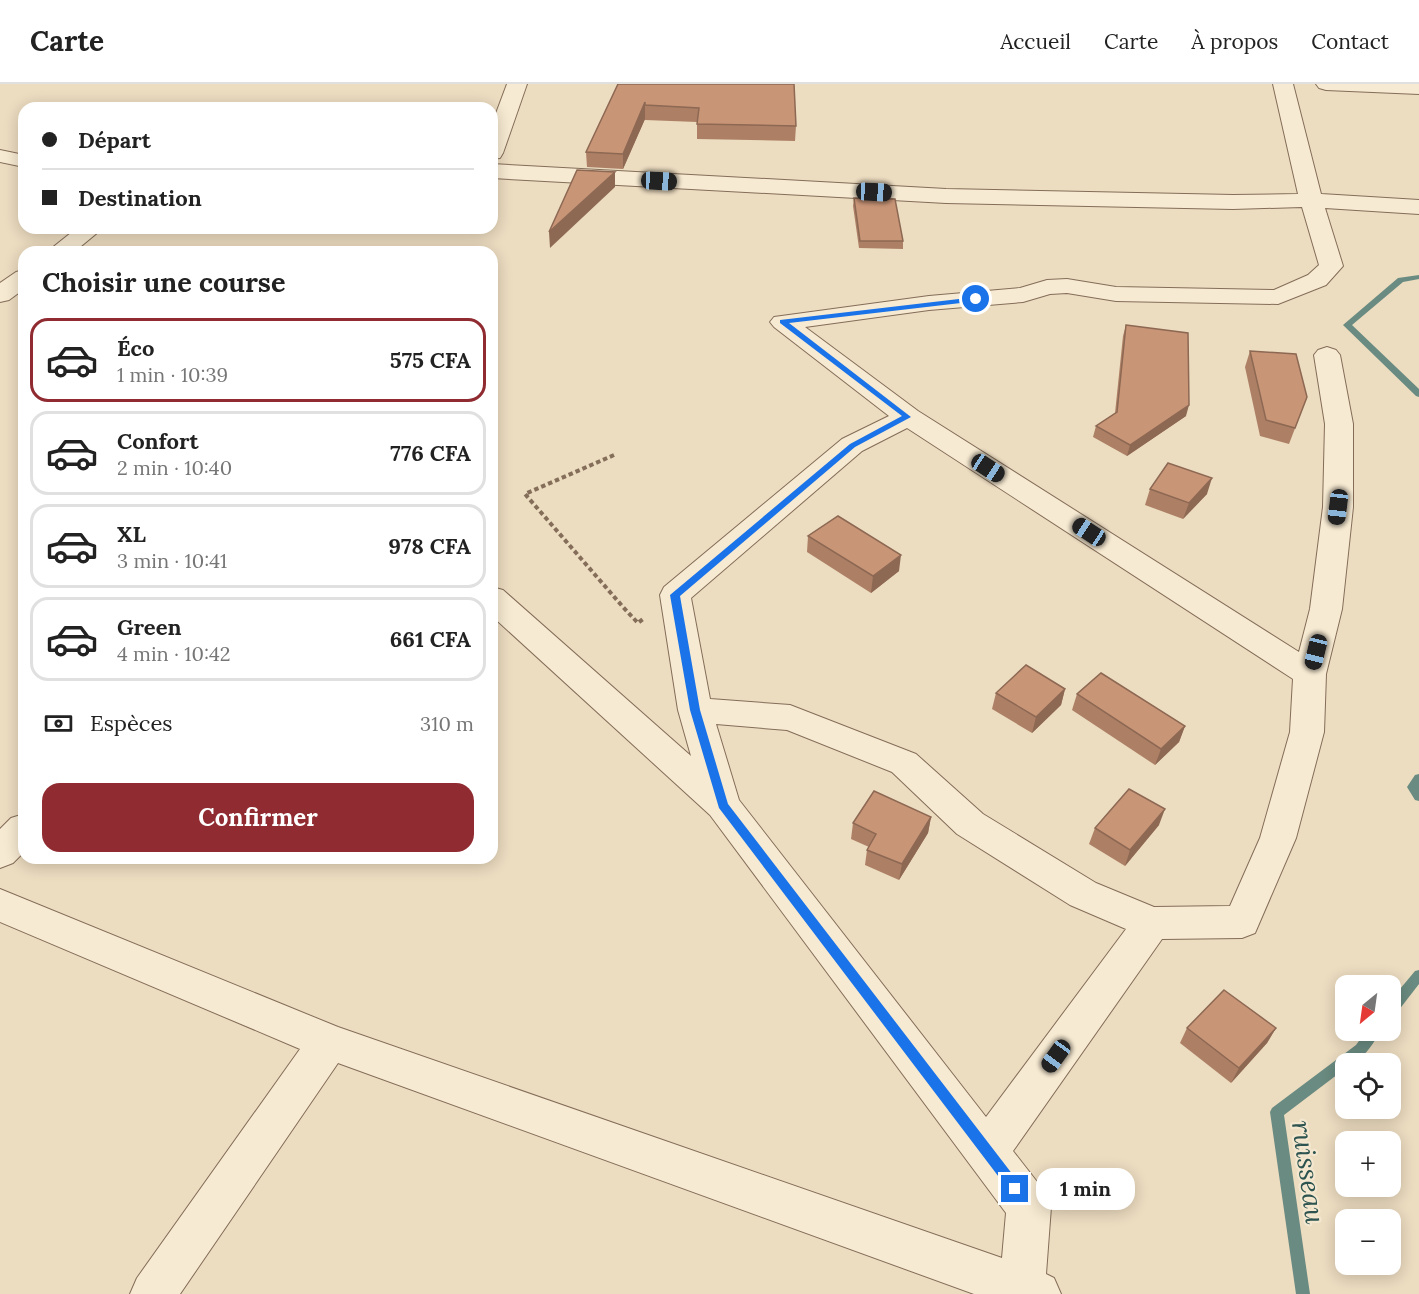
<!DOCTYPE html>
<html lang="fr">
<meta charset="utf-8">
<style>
:root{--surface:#fff;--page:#f2f2f2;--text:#222;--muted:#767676;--line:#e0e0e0;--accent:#902b31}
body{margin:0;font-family:Lora,serif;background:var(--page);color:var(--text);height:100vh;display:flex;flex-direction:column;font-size:22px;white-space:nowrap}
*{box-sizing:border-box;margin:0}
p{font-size:20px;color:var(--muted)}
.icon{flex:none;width:33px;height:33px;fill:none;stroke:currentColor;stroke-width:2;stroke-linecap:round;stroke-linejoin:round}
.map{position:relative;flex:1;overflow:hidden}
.side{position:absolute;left:18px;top:162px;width:480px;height:618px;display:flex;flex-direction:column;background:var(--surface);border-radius:18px;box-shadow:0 3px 15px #0003}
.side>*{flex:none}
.top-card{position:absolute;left:18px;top:18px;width:480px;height:132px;border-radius:18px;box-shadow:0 3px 15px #0003;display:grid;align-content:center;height:132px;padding:0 24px;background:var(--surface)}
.needle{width:39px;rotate:209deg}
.controls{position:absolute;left:1335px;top:891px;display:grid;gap:12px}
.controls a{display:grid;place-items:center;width:66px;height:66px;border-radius:12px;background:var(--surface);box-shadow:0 3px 15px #0003;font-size:30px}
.end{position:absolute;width:27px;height:27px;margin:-14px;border:8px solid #1a73e8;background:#fff;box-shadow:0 0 0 3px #fff}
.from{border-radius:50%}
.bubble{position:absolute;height:42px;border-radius:18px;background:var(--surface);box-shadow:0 3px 15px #0003;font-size:20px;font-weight:700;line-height:42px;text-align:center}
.car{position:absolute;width:18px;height:36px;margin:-18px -9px;border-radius:8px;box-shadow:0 0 4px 2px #0007;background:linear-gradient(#222 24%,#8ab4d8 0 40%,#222 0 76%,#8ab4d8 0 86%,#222 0)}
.top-card b{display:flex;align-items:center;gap:21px;height:57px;font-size:22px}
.top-card b+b{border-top:2px solid var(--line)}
.top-card i{width:15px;height:15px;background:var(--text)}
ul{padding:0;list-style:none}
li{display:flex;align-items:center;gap:18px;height:84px;margin:0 12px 9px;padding:0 12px;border:3px solid var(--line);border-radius:18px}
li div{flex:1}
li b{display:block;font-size:22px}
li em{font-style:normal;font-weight:700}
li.active{border-color:var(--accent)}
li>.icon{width:54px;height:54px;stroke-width:1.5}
h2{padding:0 24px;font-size:27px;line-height:72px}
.pay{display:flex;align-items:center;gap:15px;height:66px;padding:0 24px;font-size:22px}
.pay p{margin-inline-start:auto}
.primary-button{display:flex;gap:12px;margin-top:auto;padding:12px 24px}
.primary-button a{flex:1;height:69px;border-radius:18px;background:var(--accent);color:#fff;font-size:24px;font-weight:700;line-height:69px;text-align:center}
header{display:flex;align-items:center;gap:36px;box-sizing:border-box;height:84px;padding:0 30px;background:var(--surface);border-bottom:2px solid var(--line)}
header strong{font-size:28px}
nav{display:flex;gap:33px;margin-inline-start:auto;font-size:21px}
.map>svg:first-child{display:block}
</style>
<header>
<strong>Carte</strong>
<nav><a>Accueil</a><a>Carte</a><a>À propos</a><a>Contact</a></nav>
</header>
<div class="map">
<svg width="1419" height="1210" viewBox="0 0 1419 1210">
<rect width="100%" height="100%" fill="#ecdcc0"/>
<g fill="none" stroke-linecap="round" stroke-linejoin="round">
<g fill="#6a8b81" fill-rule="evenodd">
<polygon points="1419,191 1419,195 1403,198 1352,241 1419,305 1419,313 1416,312 1343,241 1398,194"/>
<polygon points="1419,690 1419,717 1415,716 1407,703 1415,691"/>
<polygon points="1419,886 1419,900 1395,931 1390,932 1390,917 1415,887"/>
<path d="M 1367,946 L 1381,946 C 1374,959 1361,980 1346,980 L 1346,984 L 1284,1031 L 1310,1210 L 1296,1210 L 1270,1028 L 1272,1024 L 1356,961 Z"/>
</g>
<g stroke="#846d59" stroke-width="2">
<g id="street">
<polygon points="507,0 527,0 503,69 500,74 492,75 492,40"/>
<path d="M 1273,0 L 1293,0 L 1321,110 L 1419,116 L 1419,130 L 1325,124 L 1343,182 L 1326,201 L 1278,220 L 1116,217 L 1067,209 L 1050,210 L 1023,218 L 929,226 L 805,243 L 918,327 L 1299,568 L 1310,525 L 1323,423 L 1325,340 L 1314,271 L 1318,266 L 1327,263 L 1336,266 L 1340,271 L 1353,340 L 1353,423 L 1342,525 L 1326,590 L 1324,648 L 1296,754 L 1255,849 L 1242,854 L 1162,855 L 1013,1067 L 1045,1108 L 1051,1123 L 1046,1190 L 1054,1194 L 1061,1210 L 974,1210 L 338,979 L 180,1210 L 130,1210 L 137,1194 L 300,965 L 0,838 L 0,805 L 338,943 L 1002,1174 L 1006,1129 L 710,731 L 492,532 L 492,503 L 503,506 L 691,672 L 678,626 L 660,511 L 664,503 L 842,355 L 889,332 L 774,243 L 770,238 L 774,233 L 929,212 L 1020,204 L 1047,196 L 1067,195 L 1116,203 L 1274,206 L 1308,191 L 1319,181 L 1302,123 L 1233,125 L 946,119 L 492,94 L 492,80 L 946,105 L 1233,111 L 1298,110 ZM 907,344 L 1293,595 L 1290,648 L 1260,754 L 1230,822 L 1154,823 L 1096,799 L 983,730 L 916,670 L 790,621 L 710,615 L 691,514 L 862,367 ZM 716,640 L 787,646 L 892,688 L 957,750 L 1070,821 L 1126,845 L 986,1033 L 739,716 Z"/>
<polygon points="1316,0 1419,0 1419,10 1326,6 1319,4"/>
<polygon points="0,66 24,71 24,83 0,78"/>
<polygon points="77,144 103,144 74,168 47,168"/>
<polygon points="24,186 24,205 9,216 0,218 0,199 16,188"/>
<polygon points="24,730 24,768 13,779 0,784 0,745 11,734"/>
</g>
</g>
<polyline stroke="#846d59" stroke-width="4" stroke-dasharray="4.5 3" stroke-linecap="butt" points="614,371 525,410 623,523 638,539 643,535"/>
<use href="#street" fill="#f7ead2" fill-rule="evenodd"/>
</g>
<g fill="#ad8066">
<polygon points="618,0 796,42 795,57 697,55 697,38 645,36 645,35 623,85 587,83 586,68"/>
<polygon points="854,114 903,157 903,165 859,164 853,122"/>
<polygon points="1126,241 1186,332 1127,372 1093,353 1096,342 1115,329 1123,252"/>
<polygon points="1250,267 1307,313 1289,360 1260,352 1245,283"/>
<polygon points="1150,405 1207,410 1183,435 1145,421"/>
<polygon points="808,452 899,487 871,509 807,468"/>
<polygon points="1065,605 1061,621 1032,649 992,625 996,609"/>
<polygon points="1077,610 1185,642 1179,658 1155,681 1072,626"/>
<polygon points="931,733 928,749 899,796 865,781 867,766 869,763 851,755 853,739"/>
<polygon points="1159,741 1125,782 1089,760 1095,744"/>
<polygon points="1187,944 1276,944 1267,959 1231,999 1180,959"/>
</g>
<g fill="#8d6853">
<polygon points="645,18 645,35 623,85 623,70"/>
<polygon points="615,88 615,103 550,164 549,148"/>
<polygon points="1189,321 1186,332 1127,372 1130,361"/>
<polygon points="1212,394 1207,410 1183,435 1189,419"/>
<polygon points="901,471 899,487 871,509 873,492"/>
<polygon points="1065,605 1061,621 1032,649 1036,633"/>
<polygon points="1185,642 1179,658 1155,681 1161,665"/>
<polygon points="1165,725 1159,741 1125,782 1130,766"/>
<polygon points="931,733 928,749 899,796 902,780"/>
<polygon points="1276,944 1267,959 1231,999 1239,984"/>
</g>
<g fill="#c99577" stroke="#8d6853" stroke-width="1.5">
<polygon points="618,0 794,0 796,42 697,40 699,24 645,21 645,18 623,70 586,68"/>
<polygon points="577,86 615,88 549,148"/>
<polygon points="854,114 895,115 903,157 860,157"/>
<polygon points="1126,241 1188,249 1189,321 1130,361 1096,342 1117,328"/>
<polygon points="1250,267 1296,270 1307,313 1295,344 1266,336"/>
<polygon points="1168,379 1212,394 1189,419 1150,405"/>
<polygon points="838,432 901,471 873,492 808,452"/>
<polygon points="1026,581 1065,605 1036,633 996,609"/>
<polygon points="1101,589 1185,642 1161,665 1077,610"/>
<polygon points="1129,705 1165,725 1130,766 1095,744"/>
<polygon points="874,707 931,733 902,780 867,766 876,750 853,739"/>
<polygon points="1224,906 1276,944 1239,984 1187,944"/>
</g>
<polygon fill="#1a73e8" points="976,213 978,217 789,239 911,333 855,363 680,512 700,626 728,720 1020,1100 1022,1105 1020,1109 1015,1111 1011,1109 719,724 690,626 670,511 850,360 902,332 780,239 780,236"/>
<g text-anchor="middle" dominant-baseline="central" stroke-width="4.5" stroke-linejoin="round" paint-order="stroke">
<g font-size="27" font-style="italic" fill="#2c534f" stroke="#f4e7cf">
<text transform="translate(1309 1088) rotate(82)">ruisseau</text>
</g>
</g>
</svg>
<div class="controls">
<a><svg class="needle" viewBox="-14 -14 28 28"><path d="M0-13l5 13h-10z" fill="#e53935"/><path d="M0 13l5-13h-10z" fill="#767676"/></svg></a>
<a><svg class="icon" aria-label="locate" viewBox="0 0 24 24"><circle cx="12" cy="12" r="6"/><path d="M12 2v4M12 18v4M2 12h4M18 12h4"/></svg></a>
<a>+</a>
<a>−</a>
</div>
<i class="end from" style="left:976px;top:215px"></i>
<i class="end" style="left:1015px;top:1105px"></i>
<div class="bubble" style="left:1036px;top:1084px;width:99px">1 min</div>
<i class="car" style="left:659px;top:97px;rotate:93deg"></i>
<i class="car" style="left:874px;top:108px;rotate:93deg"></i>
<i class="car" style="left:988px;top:384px;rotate:123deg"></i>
<i class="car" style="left:1338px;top:423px;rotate:187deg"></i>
<i class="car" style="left:1089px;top:448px;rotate:303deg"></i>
<i class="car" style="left:1316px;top:568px;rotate:194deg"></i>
<i class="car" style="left:1056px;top:972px;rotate:216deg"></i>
<div class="top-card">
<b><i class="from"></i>Départ</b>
<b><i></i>Destination</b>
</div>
<section class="side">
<h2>Choisir une course</h2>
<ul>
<li class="active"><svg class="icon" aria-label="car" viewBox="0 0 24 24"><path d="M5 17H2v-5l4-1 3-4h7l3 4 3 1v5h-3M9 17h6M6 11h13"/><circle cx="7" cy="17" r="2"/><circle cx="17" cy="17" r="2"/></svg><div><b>Éco</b><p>1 min · 10:39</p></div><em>575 CFA</em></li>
<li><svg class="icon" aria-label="car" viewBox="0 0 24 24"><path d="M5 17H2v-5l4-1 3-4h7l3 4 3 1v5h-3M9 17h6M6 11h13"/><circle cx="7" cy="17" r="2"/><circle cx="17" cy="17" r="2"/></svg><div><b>Confort</b><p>2 min · 10:40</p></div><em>776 CFA</em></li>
<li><svg class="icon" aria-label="car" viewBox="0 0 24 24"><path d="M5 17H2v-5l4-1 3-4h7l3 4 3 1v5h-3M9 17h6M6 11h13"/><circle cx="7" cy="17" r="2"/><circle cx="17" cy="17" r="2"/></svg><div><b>XL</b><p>3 min · 10:41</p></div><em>978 CFA</em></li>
<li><svg class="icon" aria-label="car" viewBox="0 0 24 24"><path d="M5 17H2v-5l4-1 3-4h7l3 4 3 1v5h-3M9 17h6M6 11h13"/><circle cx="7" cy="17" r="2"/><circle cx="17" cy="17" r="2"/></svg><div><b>Green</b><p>4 min · 10:42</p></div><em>661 CFA</em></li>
</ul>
<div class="pay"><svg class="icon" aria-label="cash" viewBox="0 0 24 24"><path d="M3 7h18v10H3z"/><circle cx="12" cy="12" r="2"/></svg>Espèces<p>310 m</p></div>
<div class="primary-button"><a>Confirmer</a></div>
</section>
</div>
